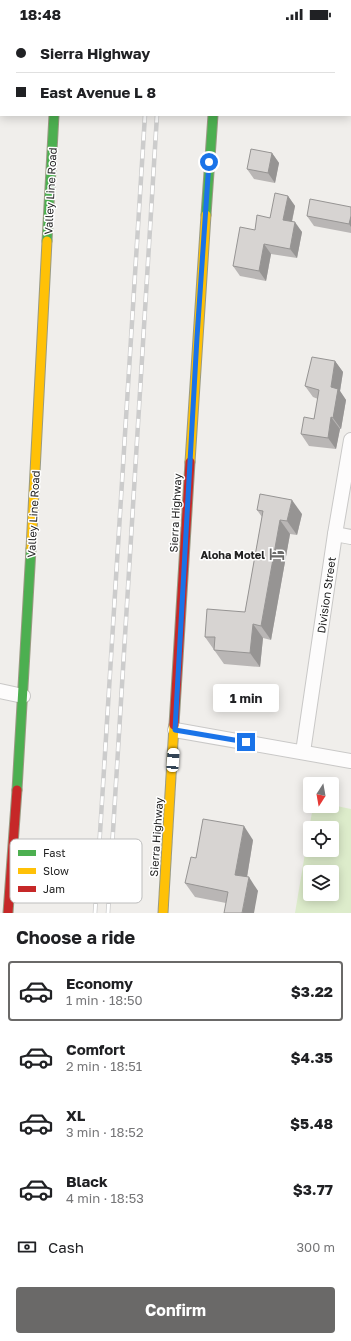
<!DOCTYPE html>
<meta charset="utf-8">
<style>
:root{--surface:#fff;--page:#f6f6f6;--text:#202124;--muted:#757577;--line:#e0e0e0;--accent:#6a6968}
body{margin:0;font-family:"Golos Text",sans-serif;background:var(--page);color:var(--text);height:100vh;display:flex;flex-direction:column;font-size:15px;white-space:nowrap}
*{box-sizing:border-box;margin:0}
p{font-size:13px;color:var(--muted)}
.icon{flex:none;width:22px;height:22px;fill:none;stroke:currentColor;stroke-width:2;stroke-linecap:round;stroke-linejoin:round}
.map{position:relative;height:885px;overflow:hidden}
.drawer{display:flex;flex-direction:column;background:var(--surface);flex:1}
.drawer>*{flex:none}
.hud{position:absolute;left:0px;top:0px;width:351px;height:88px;box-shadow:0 2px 10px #0003;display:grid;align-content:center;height:88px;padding:0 16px;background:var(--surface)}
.needle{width:26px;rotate:191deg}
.tools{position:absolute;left:303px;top:749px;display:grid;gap:8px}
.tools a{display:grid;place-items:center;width:36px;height:36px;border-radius:4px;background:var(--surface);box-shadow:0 2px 10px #0003;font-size:20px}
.end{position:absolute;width:18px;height:18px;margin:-9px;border:5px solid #1a73e8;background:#fff;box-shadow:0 0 0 2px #fff}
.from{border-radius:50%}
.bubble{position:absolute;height:28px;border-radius:4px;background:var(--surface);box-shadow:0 2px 10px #0003;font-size:13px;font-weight:700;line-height:28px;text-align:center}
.car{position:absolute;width:12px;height:24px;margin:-12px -6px;border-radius:5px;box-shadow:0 0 3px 1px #0007;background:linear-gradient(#fff 24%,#345 0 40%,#fff 0 76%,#345 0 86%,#fff 0)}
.hud b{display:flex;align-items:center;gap:14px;height:38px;font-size:15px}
.hud b+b{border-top:1px solid var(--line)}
.hud i{width:10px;height:10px;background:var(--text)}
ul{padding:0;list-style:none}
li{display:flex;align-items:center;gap:12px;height:60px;margin:0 8px 6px;padding:0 8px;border:2px solid transparent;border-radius:4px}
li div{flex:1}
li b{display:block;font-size:15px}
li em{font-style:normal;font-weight:700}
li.active{border-color:var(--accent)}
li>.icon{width:36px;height:36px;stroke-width:1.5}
h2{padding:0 16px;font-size:18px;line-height:48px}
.pay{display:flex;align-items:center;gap:10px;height:44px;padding:0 16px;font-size:15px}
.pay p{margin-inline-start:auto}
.action{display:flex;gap:8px;margin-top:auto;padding:8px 16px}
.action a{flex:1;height:46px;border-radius:4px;background:var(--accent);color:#fff;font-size:16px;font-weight:700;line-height:46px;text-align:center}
.status{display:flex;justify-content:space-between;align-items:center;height:28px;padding:0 20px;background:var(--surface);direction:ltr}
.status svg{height:11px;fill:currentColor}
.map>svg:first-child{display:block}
</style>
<div class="status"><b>18:48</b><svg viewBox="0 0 49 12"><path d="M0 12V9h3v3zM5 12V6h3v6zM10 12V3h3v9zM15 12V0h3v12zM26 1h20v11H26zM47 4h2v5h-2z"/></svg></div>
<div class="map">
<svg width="351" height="885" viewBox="0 0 351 885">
<rect width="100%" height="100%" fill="#f0eeeb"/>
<path fill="#ddeccb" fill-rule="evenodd" d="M 332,777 L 351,781 L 351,885 L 295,885 L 313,778 ZM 310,800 L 332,800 L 332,822 L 310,822 ZM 310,844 L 332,844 L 332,866 L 310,866 Z"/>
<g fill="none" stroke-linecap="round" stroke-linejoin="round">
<g stroke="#c9c8c7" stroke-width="16">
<g id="street">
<polyline points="58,1 58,0"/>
<polyline points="335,506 351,509"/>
<polyline points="0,663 23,668"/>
<polyline points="175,702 351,733"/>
<polyline points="303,724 335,506 351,412"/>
</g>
</g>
<g stroke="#999a82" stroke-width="11">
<g id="fast">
<polyline points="219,0 219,1"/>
<polyline points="206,187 213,87"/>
<polyline points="47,213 54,87"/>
<polyline points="17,762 31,521"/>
</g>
</g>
<g stroke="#999a82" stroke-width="11">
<g id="slow">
<polyline points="190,434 206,187"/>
<polyline points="31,521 47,213"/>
<polyline points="163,885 174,697"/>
</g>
</g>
<g stroke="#999a82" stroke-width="11">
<g id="jam">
<polyline points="174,697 190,434"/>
<polyline points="8,885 17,762"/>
</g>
</g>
<use href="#street" stroke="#fdfcfc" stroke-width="14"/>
<use href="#fast" stroke="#4caf50" stroke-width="9"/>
<use href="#slow" stroke="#ffc107" stroke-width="9"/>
<use href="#jam" stroke="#c62828" stroke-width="9"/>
<g stroke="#ccc" stroke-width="4.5">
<g id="rail">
<polyline points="150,1 150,0"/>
<polyline points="162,1 162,0"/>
<polyline points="95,885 145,87"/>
<polyline points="108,885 157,87"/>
</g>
</g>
<use href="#rail" stroke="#fff" stroke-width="3" stroke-dasharray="9" stroke-linecap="butt"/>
</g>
<g fill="#b9b6b5">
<polygon points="351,0 351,45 350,43 350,1"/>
<polygon points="272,125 279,135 275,155 254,151 247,141"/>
<polygon points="288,168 295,178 292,194 302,204 297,230 271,226 266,253 240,248 233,238 255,202 270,190"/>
<polygon points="351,179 351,205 314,198 307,188"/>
<polygon points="335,333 343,344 340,363 346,372 341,401 340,401 336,421 309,418 301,406 314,391 318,371 313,369 305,358"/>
<polygon points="257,482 302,486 297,507 290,506 271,612 263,610 260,639 224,636 205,609 245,584 262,489"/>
<polygon points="253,812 247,849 258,863 226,875 195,869 185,855 196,830"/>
</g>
<g fill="#969493">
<polygon points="272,125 279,135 275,155 268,145"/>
<polygon points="288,168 295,178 290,202 283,192"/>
<polygon points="351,188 351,199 349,196"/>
<polygon points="295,194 302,204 297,230 290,221"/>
<polygon points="264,216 271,226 266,253 259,243"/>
<polygon points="335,333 343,344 340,363 346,372 341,401 333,390 331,359"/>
<polygon points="331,389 340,401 336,421 328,410"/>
<polygon points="292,472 302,486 297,507 287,493"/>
<polygon points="280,492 290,506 271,612 261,598"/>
<polygon points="253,596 263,610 260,639 250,625"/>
<polygon points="244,798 253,812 245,861 235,847"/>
<polygon points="249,849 258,863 254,885 242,885"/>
</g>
<g fill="#d7d4d2" stroke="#969493">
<polygon points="250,0 315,0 320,1 250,1"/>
<polygon points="335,0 351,0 351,35 350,34 350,1 335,1"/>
<polygon points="251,121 272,125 268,145 247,141"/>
<polygon points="275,165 288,168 283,192 295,194 290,221 264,216 259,243 233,238 240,199 255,202 257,187 270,190"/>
<polygon points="310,171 351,179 351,188 349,196 307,188"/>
<polygon points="312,329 335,333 331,359 338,361 333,390 331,389 328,410 301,406 304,389 314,391 319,362 305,358"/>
<polygon points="260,466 292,472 287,493 280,492 261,598 253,596 250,625 214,622 215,609 205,609 207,581 245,584 263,483 257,482"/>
<polygon points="203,791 244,798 235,847 249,849 242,885 224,885 228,864 185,855 191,829 196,830"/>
</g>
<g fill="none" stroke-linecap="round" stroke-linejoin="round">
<polyline stroke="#1a73e8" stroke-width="5" points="209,134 197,309 175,702 246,714"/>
</g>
<defs>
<g id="hotel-bare" transform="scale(1.2)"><path d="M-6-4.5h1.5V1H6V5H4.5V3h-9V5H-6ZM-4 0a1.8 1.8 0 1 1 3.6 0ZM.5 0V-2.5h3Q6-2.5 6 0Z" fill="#6a6968" stroke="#fff" stroke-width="2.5" paint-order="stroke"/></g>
</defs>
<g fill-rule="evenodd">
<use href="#hotel-bare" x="277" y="526"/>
</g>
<g text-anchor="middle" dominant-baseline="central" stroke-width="3" stroke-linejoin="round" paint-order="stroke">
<g font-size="11" fill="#222" stroke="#fff">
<text transform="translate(50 163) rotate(-87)">Valley Line Road</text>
<text transform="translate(175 485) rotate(-87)">Sierra Highway</text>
<text transform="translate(33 486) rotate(-87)">Valley Line Road</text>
<text transform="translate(326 567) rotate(-82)">Division Street</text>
<text transform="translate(156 809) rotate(-86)">Sierra Highway</text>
</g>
<g font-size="11" font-weight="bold" fill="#222" stroke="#fff" text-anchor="end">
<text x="265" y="526">Aloha Motel</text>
</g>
</g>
<rect x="10" y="811" width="132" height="64" rx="6" fill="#fff" stroke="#bdbdbd" stroke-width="1"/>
<rect x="18" y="822" width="18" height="6" fill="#4caf50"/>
<rect x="18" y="840" width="18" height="6" fill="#ffc107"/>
<rect x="18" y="858" width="18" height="6" fill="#c62828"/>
<g font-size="11" fill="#222">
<text x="43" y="829">Fast</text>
<text x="43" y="847">Slow</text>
<text x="43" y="865">Jam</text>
</g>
</svg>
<div class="tools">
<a><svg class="needle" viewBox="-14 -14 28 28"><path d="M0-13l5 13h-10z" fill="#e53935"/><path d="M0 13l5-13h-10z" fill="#757577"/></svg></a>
<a><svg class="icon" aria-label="locate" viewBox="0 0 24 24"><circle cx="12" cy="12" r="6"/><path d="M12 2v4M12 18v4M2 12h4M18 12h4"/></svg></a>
<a><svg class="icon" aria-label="layers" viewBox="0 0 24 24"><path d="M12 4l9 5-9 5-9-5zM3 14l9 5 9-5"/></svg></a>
</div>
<i class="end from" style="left:209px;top:134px"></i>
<i class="end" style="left:246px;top:714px"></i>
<div class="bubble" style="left:213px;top:656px;width:66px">1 min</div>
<i class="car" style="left:173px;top:732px;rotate:4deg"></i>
<div class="hud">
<b><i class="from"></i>Sierra Highway</b>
<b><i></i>East Avenue L 8</b>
</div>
</div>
<section class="drawer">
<h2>Choose a ride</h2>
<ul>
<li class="active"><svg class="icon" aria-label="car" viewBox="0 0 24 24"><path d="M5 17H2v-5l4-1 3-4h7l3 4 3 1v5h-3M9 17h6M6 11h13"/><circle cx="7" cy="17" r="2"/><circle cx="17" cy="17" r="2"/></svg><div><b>Economy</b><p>1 min · 18:50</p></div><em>$3.22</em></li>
<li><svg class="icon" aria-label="car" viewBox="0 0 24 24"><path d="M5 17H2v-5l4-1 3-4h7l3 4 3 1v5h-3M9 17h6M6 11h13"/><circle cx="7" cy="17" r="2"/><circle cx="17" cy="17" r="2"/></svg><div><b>Comfort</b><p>2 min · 18:51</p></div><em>$4.35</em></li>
<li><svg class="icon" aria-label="car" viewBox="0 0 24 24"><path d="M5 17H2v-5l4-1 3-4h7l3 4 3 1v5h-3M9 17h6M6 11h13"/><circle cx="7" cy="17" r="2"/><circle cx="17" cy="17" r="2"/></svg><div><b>XL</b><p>3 min · 18:52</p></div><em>$5.48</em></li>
<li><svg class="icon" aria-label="car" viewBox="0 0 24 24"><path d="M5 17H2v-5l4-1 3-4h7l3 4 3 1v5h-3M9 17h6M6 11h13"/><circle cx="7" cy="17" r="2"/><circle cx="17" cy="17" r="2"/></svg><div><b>Black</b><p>4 min · 18:53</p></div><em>$3.77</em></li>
</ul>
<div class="pay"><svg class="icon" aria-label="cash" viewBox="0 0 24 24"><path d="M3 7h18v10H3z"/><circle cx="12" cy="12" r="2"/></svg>Cash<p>300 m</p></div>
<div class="action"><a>Confirm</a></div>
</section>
